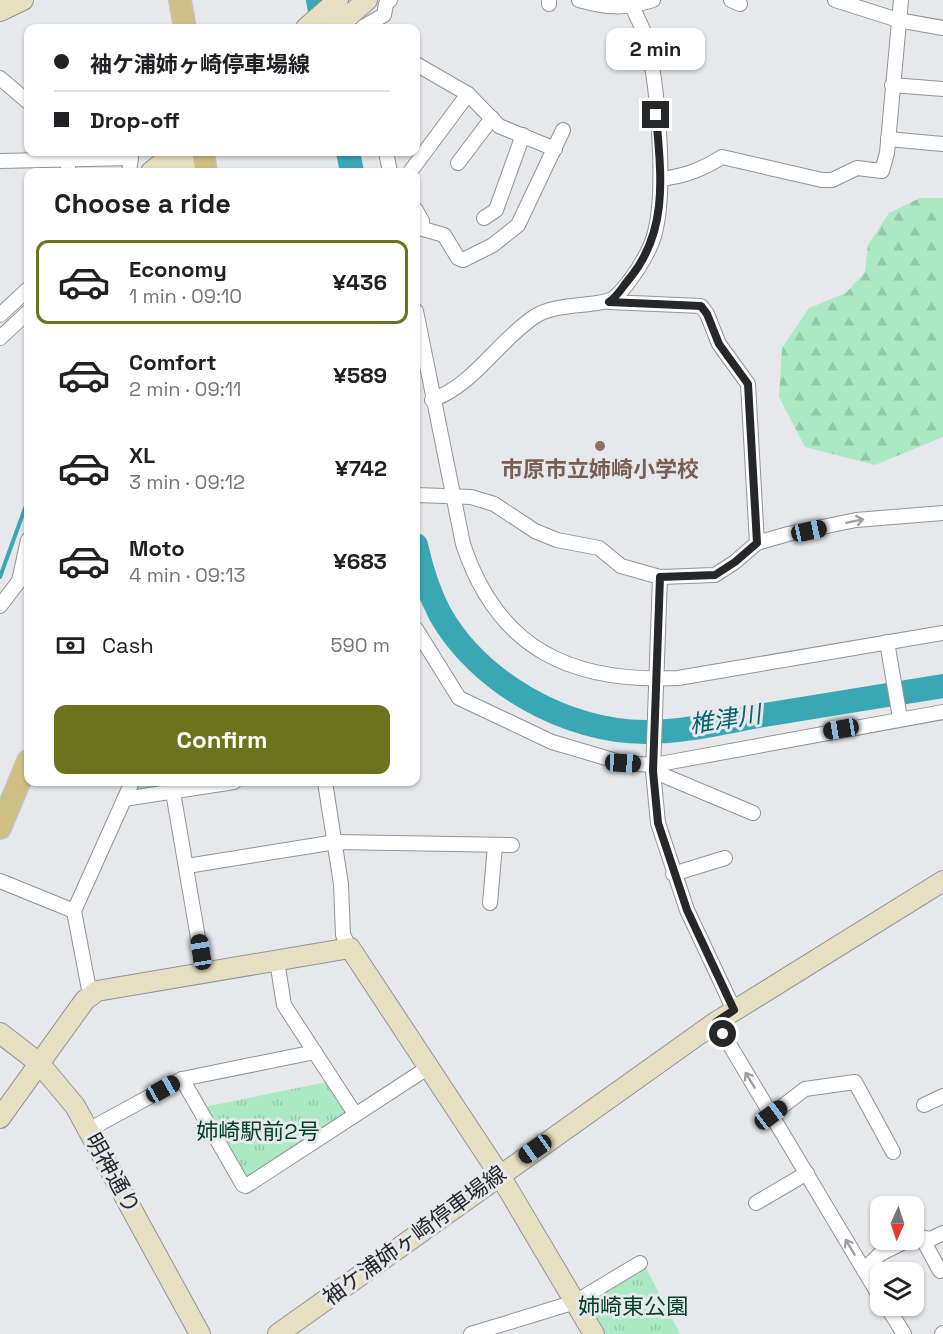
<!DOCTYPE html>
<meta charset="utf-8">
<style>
:root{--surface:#fff;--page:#f2f2f2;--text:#202124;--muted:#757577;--line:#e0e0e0;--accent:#6b731c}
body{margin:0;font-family:"Space Grotesk","Noto Sans JP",sans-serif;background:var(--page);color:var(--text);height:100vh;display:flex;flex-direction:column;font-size:22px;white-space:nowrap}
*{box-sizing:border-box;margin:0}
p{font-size:20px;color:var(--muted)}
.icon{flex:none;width:33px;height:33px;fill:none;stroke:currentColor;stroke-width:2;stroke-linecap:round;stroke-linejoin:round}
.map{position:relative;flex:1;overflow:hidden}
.side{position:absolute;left:24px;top:168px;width:396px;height:618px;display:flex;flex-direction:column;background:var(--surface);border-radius:12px;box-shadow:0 2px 4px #0004}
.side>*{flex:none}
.hud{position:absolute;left:24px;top:24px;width:396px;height:132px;border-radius:12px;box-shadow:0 2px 4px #0004;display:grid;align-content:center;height:132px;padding:0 30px;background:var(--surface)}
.needle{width:39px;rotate:183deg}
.fabs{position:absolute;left:870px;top:1196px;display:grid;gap:12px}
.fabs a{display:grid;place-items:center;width:54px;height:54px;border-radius:12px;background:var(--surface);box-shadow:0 2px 4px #0004;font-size:30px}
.end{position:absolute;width:27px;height:27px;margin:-14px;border:8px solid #262728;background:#fff;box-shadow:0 0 0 3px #fff}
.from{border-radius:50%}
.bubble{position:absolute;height:42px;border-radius:12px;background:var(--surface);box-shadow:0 2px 4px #0004;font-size:20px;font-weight:800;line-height:42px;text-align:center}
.car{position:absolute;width:18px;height:36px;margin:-18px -9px;border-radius:8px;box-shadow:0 0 4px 2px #0007;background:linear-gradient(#222 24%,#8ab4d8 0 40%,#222 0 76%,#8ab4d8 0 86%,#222 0)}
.hud b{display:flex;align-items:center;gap:21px;height:57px;font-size:22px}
.hud b+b{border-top:2px solid var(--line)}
.hud i{width:15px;height:15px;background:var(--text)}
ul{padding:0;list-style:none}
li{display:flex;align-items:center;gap:18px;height:84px;margin:0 12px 9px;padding:0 18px;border:3px solid transparent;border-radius:12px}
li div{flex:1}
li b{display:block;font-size:22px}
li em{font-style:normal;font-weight:800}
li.active{border-color:var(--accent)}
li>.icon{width:54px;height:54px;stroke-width:1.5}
h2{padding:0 30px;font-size:27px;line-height:72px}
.pay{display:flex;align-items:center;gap:15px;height:66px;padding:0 30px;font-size:22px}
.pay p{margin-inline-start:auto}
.primary-button{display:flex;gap:12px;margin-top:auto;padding:12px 30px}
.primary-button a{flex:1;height:69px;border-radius:12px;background:var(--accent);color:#fff;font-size:24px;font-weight:800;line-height:69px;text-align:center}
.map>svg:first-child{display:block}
</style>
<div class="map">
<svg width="943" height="1334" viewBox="0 0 943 1334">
<defs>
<pattern id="grass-tufts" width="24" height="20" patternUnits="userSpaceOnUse" patternTransform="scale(1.5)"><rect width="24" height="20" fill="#abe9c5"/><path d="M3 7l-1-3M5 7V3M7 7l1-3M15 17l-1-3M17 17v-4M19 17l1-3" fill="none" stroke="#93c8a9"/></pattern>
<pattern id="forest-firs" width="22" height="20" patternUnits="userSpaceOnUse" patternTransform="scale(1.5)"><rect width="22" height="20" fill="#abe9c5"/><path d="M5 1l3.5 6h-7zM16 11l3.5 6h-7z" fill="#93c8a9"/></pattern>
</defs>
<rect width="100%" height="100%" fill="#e6e8ec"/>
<g fill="url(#grass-tufts)">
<polygon points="139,782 199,782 140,791 136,787"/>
<polygon points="327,1082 346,1110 345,1115 250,1178 245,1176 204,1107"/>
<polygon points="645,1266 680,1334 606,1334 590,1306 591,1299"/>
</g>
<polygon fill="url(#forest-firs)" points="920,198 943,198 943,437 875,465 805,447 779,397 782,348 809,308 846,293 865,272 868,245 889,213"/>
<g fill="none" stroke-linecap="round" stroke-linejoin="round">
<polyline stroke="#3aa8b4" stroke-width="4" points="0,577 28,500"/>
<g stroke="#3aa8b4" stroke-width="24">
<polyline points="318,0 323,28"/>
<polyline points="348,152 352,172"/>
<path d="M 416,545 C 421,568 429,593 440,614 C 479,683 567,732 645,732 C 683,732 721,723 758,716 C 820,706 881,696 943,686"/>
</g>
<g stroke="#919397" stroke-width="16">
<g id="street">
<path d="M 579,0 C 607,8 626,9 653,0"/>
<polyline points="731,0 740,4"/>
<polyline points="835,0 898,20 943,28"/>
<polyline points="549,4 549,0"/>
<polyline points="363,27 384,15 386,4 390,0"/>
<polyline points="416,64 468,94 499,126 555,149"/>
<polyline points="0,78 28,102"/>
<polyline points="892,85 943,89"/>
<polyline points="888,139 943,144"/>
<polyline points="68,152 68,172"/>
<polyline points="386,152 390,172"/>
<polyline points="0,161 131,158 129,172"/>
<polyline points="458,163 492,118"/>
<polyline points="410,172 468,94"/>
<path d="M 661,179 C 685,176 701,170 722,157 L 822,180 L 832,180 L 857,168 L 882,171 L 887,153 L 901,0"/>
<polyline points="416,210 422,221 423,229 444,235 458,258 463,260 493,245 518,225 563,130"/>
<polyline points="484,218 496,210 523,135"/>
<polyline points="609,302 701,306 707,314 719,344 748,384 757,543"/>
<path d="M 416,311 L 463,544 C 498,650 572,683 678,678 L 943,633"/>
<polyline points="0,315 28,289"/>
<polyline points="0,338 28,312"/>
<path d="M 432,400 C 475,384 497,342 534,317 C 557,301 604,308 615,297 C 629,285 649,254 654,236 C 667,192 658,83 646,38 C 642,25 634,13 630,0"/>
<polyline points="416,495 471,497 494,504 535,531 557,540 599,548 621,566 660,577 715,575 735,562 757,543 788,534 856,520 943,513"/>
<polyline points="660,577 653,771 658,823 687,910 734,1010"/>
<polyline points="0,606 19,581 28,540"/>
<polyline points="416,629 459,698 552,742 623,763 654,765 943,712"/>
<polyline points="887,642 900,718"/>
<polyline points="653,771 753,813"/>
<polyline points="325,782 341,884 343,935 350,948"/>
<polyline points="173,792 204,973"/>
<polyline points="124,799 234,782"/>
<polyline points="187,866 336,842 512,845"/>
<polyline points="673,874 725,858"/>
<polyline points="0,881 74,911"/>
<polyline points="490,903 495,846"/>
<polyline points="277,961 284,1005 355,1114"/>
<polyline points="90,995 74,911 132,782"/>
<polyline points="716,1022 880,1297"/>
<polyline points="182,1079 243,1185 246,1186 429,1067"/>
<polyline points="924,1105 943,1096"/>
<polyline points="771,1115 805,1089 855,1082 893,1152"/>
<polyline points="90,1129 182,1079 315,1052"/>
<polyline points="756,1203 807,1173"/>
<polyline points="917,1237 931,1239 943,1233"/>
<polyline points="922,1238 940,1271"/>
<polyline points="864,1270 880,1254 910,1239"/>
<polyline points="886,1305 904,1334"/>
<polyline points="471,1334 575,1302 640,1263"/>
<polyline points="942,1334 943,1333"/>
</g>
</g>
<g stroke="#919397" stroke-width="22">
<g id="secondary">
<polyline points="0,11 23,0"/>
<polyline points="306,28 338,0"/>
<polyline points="335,28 367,0"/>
<polyline points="151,172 175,152"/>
<polyline points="180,172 202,152"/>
<polyline points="0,1033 39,1063 75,1106 200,1334"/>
<polyline points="0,1118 85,1000 97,991 350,948 499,1174 594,1334"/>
<polyline points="278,1334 716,1022 943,881"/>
</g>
</g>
<g stroke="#c2c3c3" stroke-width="24">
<g id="primary">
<polyline points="180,0 185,28"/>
<polyline points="203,152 206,172"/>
<polyline points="0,828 28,761"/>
</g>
</g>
<use href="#street" stroke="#fff" stroke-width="14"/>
<use href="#secondary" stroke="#e7dfc2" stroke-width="20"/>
<use href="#primary" stroke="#cfbf85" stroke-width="21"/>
</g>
<defs><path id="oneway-shaft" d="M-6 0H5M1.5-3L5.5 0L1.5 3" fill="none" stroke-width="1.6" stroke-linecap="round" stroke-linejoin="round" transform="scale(1.5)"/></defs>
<g stroke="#9d9e9e">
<use href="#oneway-shaft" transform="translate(855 521) rotate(-12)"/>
<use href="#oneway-shaft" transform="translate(750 1080) rotate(-121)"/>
<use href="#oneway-shaft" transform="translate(850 1247) rotate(-121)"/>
</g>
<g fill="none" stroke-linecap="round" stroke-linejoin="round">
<path stroke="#262728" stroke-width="8" d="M 656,115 C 661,174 669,230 630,278 C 622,287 618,296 609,302 L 701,306 L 707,314 L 719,344 L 748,384 L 757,543 L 735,562 L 715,575 L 660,577 L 653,771 L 658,823 L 687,910 L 734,1010 L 716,1022 L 723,1034"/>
</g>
<circle fill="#8d6e63" stroke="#e6e8ec" stroke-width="2" cx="600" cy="446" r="6"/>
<g text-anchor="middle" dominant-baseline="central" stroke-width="6" stroke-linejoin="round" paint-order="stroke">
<g font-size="22" font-weight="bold" fill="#785e54" stroke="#e6e8ec">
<text x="600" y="469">市原市立姉崎小学校</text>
</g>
<g font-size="22" fill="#004126" stroke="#e6e8ec">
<text x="258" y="1131">姉崎駅前2号</text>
<text x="633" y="1306">姉崎東公園</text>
</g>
<g font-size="22" fill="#262728" stroke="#e6e8ec">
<text transform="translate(113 1173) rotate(61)">明神通り</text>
<text transform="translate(414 1235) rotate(-36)">袖ケ浦姉ヶ崎停車場線</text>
</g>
<g font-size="24" font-style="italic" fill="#03636b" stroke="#e6e8ec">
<text transform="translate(725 719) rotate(-9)">椎津川</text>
</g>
</g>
</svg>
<div class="fabs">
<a><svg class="needle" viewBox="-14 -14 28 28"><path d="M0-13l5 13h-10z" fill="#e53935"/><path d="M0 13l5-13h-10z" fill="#757577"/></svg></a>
<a><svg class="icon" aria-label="layers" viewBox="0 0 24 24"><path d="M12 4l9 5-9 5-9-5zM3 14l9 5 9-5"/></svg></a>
</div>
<i class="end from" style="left:723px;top:1034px"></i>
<i class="end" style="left:656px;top:115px"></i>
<div class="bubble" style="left:606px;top:28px;width:99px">2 min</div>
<i class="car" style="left:809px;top:531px;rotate:78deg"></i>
<i class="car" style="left:841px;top:729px;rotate:260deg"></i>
<i class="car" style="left:623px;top:763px;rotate:93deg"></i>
<i class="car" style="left:201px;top:952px;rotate:351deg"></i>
<i class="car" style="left:163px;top:1089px;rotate:61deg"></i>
<i class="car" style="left:771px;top:1115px;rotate:53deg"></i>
<i class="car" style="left:535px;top:1149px;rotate:235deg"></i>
<div class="hud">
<b><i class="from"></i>袖ケ浦姉ヶ崎停車場線</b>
<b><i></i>Drop-off</b>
</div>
<section class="side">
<h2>Choose a ride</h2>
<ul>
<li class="active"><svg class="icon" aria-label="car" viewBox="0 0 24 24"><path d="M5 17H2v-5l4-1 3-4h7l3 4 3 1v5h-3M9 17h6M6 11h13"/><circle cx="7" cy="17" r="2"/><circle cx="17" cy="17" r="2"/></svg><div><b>Economy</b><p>1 min · 09:10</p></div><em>¥436</em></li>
<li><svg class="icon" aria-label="car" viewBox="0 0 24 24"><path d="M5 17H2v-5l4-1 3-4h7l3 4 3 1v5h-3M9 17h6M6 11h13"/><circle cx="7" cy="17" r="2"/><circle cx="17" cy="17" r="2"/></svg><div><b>Comfort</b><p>2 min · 09:11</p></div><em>¥589</em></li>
<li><svg class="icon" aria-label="car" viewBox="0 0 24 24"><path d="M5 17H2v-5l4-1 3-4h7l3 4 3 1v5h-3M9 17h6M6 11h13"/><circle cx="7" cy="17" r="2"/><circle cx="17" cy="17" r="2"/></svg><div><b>XL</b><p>3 min · 09:12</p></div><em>¥742</em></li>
<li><svg class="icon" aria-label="car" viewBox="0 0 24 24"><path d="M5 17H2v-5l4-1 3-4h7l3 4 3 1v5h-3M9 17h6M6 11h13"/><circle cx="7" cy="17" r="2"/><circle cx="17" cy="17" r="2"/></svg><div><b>Moto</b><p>4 min · 09:13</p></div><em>¥683</em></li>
</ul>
<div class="pay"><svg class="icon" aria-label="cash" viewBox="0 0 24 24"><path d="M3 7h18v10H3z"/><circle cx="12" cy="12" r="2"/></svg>Cash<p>590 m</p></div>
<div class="primary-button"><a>Confirm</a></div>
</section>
</div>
